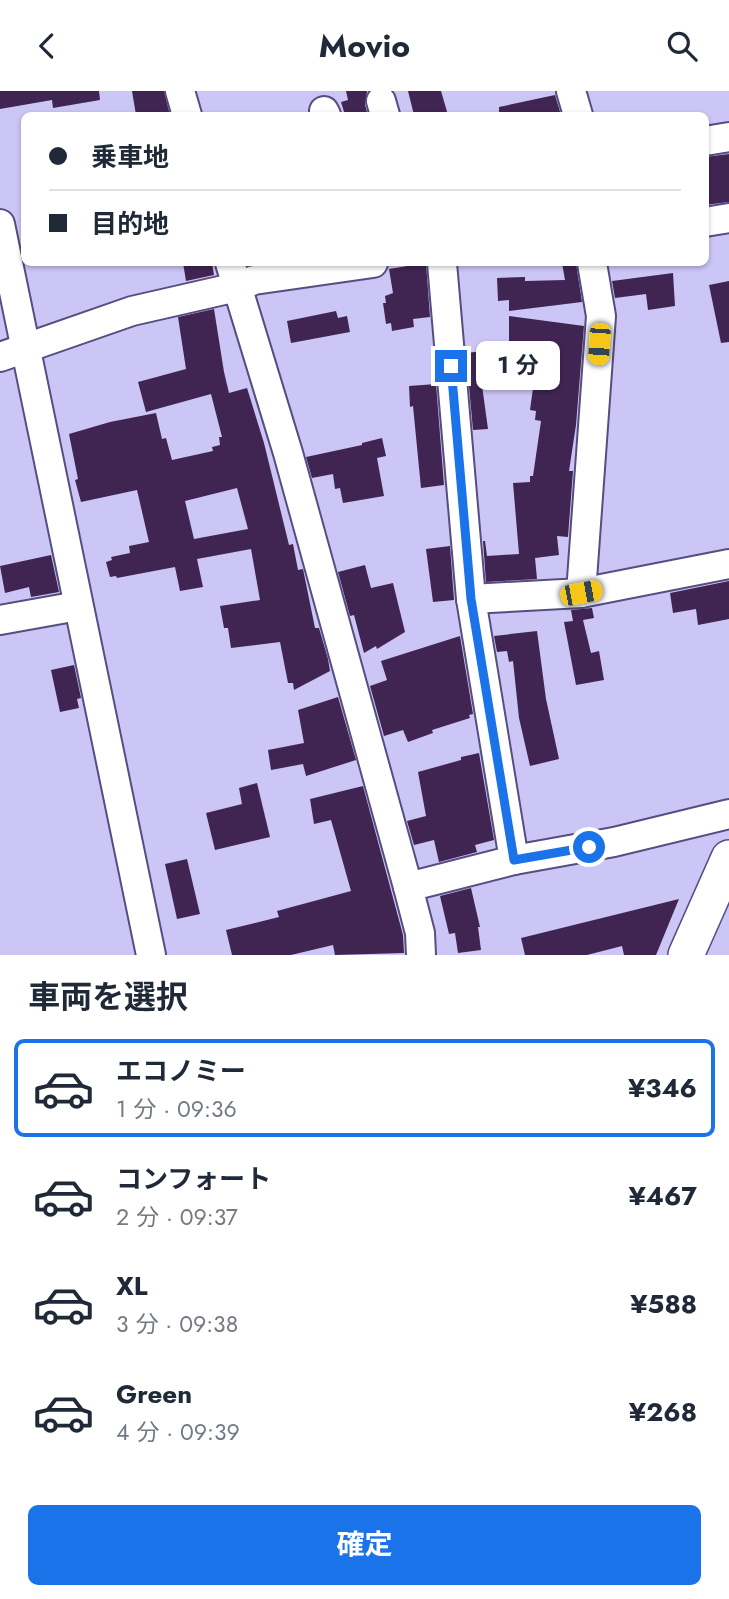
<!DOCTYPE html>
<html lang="ja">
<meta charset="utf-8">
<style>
:root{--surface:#fff;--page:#f6f6f7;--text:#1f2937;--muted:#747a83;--line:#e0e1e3;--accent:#1a73e8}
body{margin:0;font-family:Jost,"Noto Sans JP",sans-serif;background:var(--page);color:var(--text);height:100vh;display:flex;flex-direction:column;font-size:26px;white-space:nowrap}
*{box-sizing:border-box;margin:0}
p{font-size:23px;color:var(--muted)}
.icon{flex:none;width:38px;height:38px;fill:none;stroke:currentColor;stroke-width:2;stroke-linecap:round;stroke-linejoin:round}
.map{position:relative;height:864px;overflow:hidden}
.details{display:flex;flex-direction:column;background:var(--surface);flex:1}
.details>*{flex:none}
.guide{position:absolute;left:21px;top:21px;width:688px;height:154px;border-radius:10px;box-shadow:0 2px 5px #0004;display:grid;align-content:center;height:154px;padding:0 28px;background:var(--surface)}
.end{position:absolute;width:32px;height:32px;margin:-16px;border:9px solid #1a73e8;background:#fff;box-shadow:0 0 0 4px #fff}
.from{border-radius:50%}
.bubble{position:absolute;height:49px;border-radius:10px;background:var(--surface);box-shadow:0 2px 5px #0004;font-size:23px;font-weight:700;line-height:49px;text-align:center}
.car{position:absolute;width:21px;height:42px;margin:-21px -10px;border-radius:9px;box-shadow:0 0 5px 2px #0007;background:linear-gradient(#f5c518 24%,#345 0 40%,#f5c518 0 76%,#345 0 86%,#f5c518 0)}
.guide b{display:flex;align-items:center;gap:24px;height:66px;font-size:26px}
.guide b+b{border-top:2px solid var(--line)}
.guide i{width:18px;height:18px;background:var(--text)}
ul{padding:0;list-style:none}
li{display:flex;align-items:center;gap:21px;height:98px;margin:0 14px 10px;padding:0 14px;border:4px solid transparent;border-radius:10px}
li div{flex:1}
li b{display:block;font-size:26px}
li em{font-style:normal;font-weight:700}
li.active{border-color:var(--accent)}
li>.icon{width:63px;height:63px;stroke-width:1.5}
h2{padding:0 28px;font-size:32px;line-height:84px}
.cta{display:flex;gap:14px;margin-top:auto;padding:14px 28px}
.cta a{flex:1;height:80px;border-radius:10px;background:var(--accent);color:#fff;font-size:28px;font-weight:700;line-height:80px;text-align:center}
header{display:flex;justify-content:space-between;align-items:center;height:91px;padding:0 28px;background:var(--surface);font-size:32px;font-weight:700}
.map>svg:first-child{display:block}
</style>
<header><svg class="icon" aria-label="back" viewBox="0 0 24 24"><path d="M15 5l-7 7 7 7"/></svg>Movio<svg class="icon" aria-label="search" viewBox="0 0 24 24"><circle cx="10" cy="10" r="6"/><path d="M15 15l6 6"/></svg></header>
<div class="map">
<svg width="729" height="864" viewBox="0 0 729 864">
<rect width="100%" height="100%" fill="#ccc6f6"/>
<g fill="#402552" fill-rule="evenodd">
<polygon points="0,0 99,0 100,9 53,17 52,9 0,18"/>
<polygon points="132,0 164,0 170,24 136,24"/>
<polygon points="346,0 367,0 365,14 368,24 345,24 341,11 348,9"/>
<polygon points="408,0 441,0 448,24 414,24"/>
<polygon points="555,4 561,24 499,24 499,16"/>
<polygon points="729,63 729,111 705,114 705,66"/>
<polygon points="183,172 212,172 214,184 186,190"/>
<polygon points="426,172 430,226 413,228 414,236 392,240 391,232 386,233 383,212 386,212 385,205 393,202 389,178"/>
<polygon points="562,172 576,172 582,211 509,220 509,209 498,210 497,187 525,186 525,190 565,189"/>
<polygon points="673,182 675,215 648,219 646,203 615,207 612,190"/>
<polygon points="729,190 729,251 721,252 709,194"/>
<path d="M 214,218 L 224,281 L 229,302 L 247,297 L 264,352 L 289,454 L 293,453 L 298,479 L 303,478 L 315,537 L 319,537 L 328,568 L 330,580 L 294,599 L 293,592 L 288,592 L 280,551 L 231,557 L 228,537 L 224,537 L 220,515 L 260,509 L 251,458 L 197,468 L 203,496 L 180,500 L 175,476 L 117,487 L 116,485 L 110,486 L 106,471 L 112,469 L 111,466 L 130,462 L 129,455 L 149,451 L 137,399 L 81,411 L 75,389 L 78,388 L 69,343 L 110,331 L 156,322 L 162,348 L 166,347 L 172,369 L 213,360 L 212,356 L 220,354 L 219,346 L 222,346 L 211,303 L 146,321 L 138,291 L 186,278 L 178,226 ZM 237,397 L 248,438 L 194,448 L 185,410 Z"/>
<polygon points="336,220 338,227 347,225 350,241 291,252 287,230"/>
<polygon points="509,225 584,235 576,334 569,380 573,380 568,446 557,445 559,464 535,467 537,488 486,491 483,450 485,450 487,465 519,463 513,392 530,391 530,385 533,385 541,330 535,329 536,320 530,319 536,275 484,280 484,287 481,287 488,338 473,339 466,262 509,257"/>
<polygon points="436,293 444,394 421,397 413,315 410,316 409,295"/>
<polygon points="382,347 386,365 377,367 384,405 343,412 340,397 335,398 333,383 312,387 306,366 362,354 362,352"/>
<polygon points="450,455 454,509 433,511 426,458"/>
<polygon points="51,464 59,501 31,506 29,496 5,502 0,475"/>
<polygon points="365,474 371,497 393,492 405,541 377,558 376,555 364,562 354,524 350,525 338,481"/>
<polygon points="729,490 729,528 698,534 696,518 673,522 670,502"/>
<polygon points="592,517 594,527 583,529 591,562 599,560 604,589 576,594 564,531 573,530 571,519"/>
<polygon points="537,540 546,608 559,668 530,675 519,627 513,570 509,571 507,560 497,561 494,545"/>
<polygon points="460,545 473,623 469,624 470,627 432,639 433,642 408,651 403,639 384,645 370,595 387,589 381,570"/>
<polygon points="74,574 81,607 77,608 79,617 60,621 51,579"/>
<polygon points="338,606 356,669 306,685 303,673 271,679 268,659 304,652 298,619"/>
<polygon points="479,662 494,749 475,754 477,761 439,771 434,749 414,754 407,730 426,725 418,681 461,669 461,666"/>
<polygon points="257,692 270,746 215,759 206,722 242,713 239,697"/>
<polygon points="363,695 403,844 404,862 335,864 333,854 291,864 232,864 226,839 279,826 277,820 351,800 331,729 314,733 310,708"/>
<polygon points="187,768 200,823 177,828 165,773"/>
<polygon points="471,797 480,836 478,836 481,859 458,862 455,842 449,843 440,805"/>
<polygon points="679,808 656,864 624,864 622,855 587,864 525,864 521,847"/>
</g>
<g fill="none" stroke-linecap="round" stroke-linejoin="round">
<g stroke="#564d80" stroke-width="32">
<g id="minor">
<polyline points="180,0 187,24"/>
<polyline points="571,0 578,24"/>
<polyline points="381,10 385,24"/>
<polyline points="324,20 326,24"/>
<polyline points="705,50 729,46"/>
<polyline points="705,131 729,127"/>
<polyline points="0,133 151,864"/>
<polyline points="230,172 288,362 408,796 420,842 421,864"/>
<polyline points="442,172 471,508 514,769"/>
<polyline points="0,266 132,220 237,196 254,189 373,172"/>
<polyline points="581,502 601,225 592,172"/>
<polyline points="471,508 581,502 729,473"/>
<polyline points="0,529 78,515"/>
<polyline points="408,796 514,769 614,751 729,723"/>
</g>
</g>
<g stroke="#564d80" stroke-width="38">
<polyline id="major" points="686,864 729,767"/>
</g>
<use href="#minor" stroke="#fff" stroke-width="28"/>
<use href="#major" stroke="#fff" stroke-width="35"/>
</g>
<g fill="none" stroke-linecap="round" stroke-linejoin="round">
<polyline stroke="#1a73e8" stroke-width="9" points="451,275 471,508 514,769 589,756"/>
</g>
</svg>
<i class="end from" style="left:589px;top:756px"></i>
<i class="end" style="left:451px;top:275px"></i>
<div class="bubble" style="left:476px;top:250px;width:84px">1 分</div>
<i class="car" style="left:599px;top:253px;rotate:184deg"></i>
<i class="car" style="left:581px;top:502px;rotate:79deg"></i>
<div class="guide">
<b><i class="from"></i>乗車地</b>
<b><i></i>目的地</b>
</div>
</div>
<section class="details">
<h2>車両を選択</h2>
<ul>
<li class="active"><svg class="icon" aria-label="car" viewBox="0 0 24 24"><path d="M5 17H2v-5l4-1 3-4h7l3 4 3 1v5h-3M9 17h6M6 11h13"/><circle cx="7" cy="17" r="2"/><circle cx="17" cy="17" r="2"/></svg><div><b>エコノミー</b><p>1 分 · 09:36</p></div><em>¥346</em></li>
<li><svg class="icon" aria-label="car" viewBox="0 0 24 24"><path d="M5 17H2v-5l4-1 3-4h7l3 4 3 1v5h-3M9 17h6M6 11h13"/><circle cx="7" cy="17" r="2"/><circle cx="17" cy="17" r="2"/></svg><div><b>コンフォート</b><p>2 分 · 09:37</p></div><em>¥467</em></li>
<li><svg class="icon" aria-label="car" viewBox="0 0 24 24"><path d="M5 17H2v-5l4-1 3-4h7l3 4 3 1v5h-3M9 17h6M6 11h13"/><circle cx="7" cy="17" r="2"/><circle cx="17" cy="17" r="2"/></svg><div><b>XL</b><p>3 分 · 09:38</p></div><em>¥588</em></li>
<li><svg class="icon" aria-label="car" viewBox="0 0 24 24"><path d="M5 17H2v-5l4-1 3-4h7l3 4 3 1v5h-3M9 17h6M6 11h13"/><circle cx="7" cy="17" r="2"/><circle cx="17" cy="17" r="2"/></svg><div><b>Green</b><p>4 分 · 09:39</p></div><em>¥268</em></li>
</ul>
<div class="cta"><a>確定</a></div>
</section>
